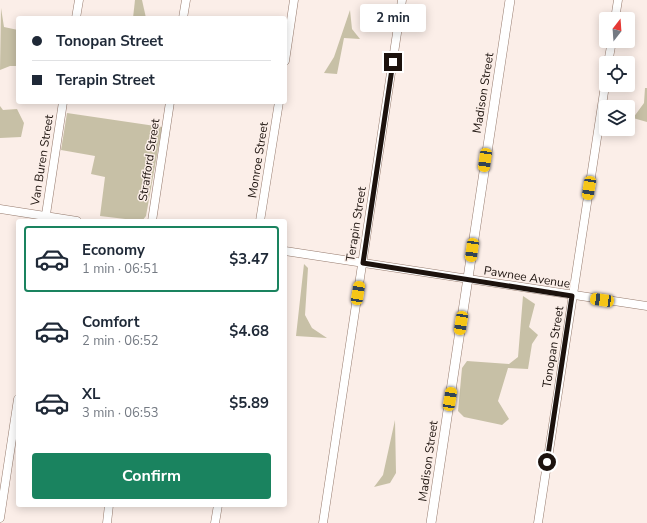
<!DOCTYPE html>
<meta charset="utf-8">
<style>
:root{--surface:#fff;--page:#f6f6f7;--text:#1f2937;--muted:#747a83;--line:#e0e1e3;--accent:#1a835f}
body{margin:0;font-family:"Nunito Sans",sans-serif;background:var(--page);color:var(--text);height:100vh;display:flex;flex-direction:column;font-size:15px;white-space:nowrap}
*{box-sizing:border-box;margin:0}
p{font-size:13px;color:var(--muted)}
.icon{flex:none;width:22px;height:22px;fill:none;stroke:currentColor;stroke-width:2;stroke-linecap:round;stroke-linejoin:round}
.map{position:relative;flex:1;overflow:hidden}
.panel{position:absolute;left:16px;top:219px;width:271px;height:288px;display:flex;flex-direction:column;background:var(--surface);border-radius:4px;box-shadow:0 2px 10px #0003}
.panel>*{flex:none}
.top-card{position:absolute;left:16px;top:16px;width:271px;height:88px;border-radius:4px;box-shadow:0 2px 10px #0003;display:grid;align-content:center;height:88px;padding:0 16px;background:var(--surface)}
.needle{width:26px;rotate:17deg}
.controls{position:absolute;left:599px;top:12px;display:grid;gap:8px}
.controls a{display:grid;place-items:center;width:36px;height:36px;border-radius:4px;background:var(--surface);box-shadow:0 2px 10px #0003;font-size:20px}
.end{position:absolute;width:18px;height:18px;margin:-9px;border:5px solid #1c120d;background:#fff;box-shadow:0 0 0 2px #fff}
.from{border-radius:50%}
.bubble{position:absolute;height:28px;border-radius:4px;background:var(--surface);box-shadow:0 2px 10px #0003;font-size:13px;font-weight:700;line-height:28px;text-align:center}
.car{position:absolute;width:12px;height:24px;margin:-12px -6px;border-radius:5px;box-shadow:0 0 3px 1px #0007;background:linear-gradient(#f5c518 24%,#345 0 40%,#f5c518 0 76%,#345 0 86%,#f5c518 0)}
.top-card b{display:flex;align-items:center;gap:14px;height:38px;font-size:15px}
.top-card b+b{border-top:1px solid var(--line)}
.top-card i{width:10px;height:10px;background:var(--text)}
ul{padding:7px 0 0;list-style:none}
li{display:flex;align-items:center;gap:12px;height:66px;margin:0 8px 6px;padding:0 8px;border:2px solid transparent;border-radius:4px}
li div{flex:1}
li b{display:block;font-size:15px}
li em{font-style:normal;font-weight:700}
li.selected{border-color:var(--accent)}
li>.icon{width:36px;height:36px;stroke-width:1.5}
.primary-button{display:flex;gap:8px;margin-top:auto;padding:8px 16px}
.primary-button a{flex:1;height:46px;border-radius:4px;background:var(--accent);color:#fff;font-size:16px;font-weight:700;line-height:46px;text-align:center}
.map>svg:first-child{display:block}
</style>
<div class="map">
<svg width="647" height="523" viewBox="0 0 647 523">
<rect width="100%" height="100%" fill="#fbeee8"/>
<g fill="#c7c0a6">
<polygon points="135,0 142,0 146,18 133,18"/>
<polygon points="1,8 4,27 18,30 18,66 10,66 0,70"/>
<polygon points="350,10 352,29 360,39 344,38 337,74 324,73 334,57"/>
<polygon points="645,88 647,88 647,122 633,118 644,103"/>
<polygon points="0,106 3,110 17,109 24,123 21,137 0,138"/>
<polygon points="67,113 162,127 146,216 142,221 100,216 105,177 91,174 95,156 61,150"/>
<polygon points="304,264 308,268 305,315 312,328 327,338 296,336"/>
<polygon points="523,296 535,304 529,327 538,335 532,344 528,369 508,368 498,401 509,419 502,425 464,417 458,411 462,368 467,361 509,364 518,357"/>
<polygon points="395,420 396,473 390,483 374,487 383,475"/>
</g>
<g fill="none" stroke-linecap="round" stroke-linejoin="round">
<g stroke="#967b6e" stroke-width="9">
<g id="minor">
<polyline points="76,18 79,0"/>
<polyline points="183,18 186,0"/>
<polyline points="615,19 618,0"/>
<polyline points="285,61 294,0"/>
<polyline points="608,63 612,41"/>
<polyline points="0,209 77,221"/>
<polyline points="45,221 63,102"/>
<polyline points="152,221 170,102"/>
<polyline points="260,221 279,102"/>
<polyline points="285,251 647,306"/>
<polyline points="0,518 18,399"/>
<polyline points="107,523 109,505"/>
<polyline points="215,523 218,505"/>
<polyline points="323,523 402,0"/>
<polyline points="538,523 606,79"/>
</g>
</g>
<g stroke="#967b6e" stroke-width="10">
<polyline id="tertiary" points="431,523 510,0"/>
</g>
<use href="#minor" stroke="#fff" stroke-width="8"/>
<use href="#tertiary" stroke="#fff" stroke-width="9"/>
</g>
<g fill="none" stroke-linecap="round" stroke-linejoin="round">
<polyline stroke="#1c120d" stroke-width="5" points="393,62 363,263 572,296 547,462"/>
</g>
<g text-anchor="middle" dominant-baseline="central" stroke-width="3" stroke-linejoin="round" paint-order="stroke">
<g font-size="12" fill="#1c120d" stroke="#fbeee8">
<text transform="translate(483 93) rotate(-81)">Madison Street</text>
<text transform="translate(42 160) rotate(-81)">Van Buren Street</text>
<text transform="translate(149 160) rotate(-81)">Strafford Street</text>
<text transform="translate(258 160) rotate(-81)">Monroe Street</text>
<text transform="translate(356 224) rotate(-81)">Terapin Street</text>
<text transform="translate(527 277) rotate(9)">Pawnee Avenue</text>
<text transform="translate(553 347) rotate(-81)">Tonopan Street</text>
<text transform="translate(428 461) rotate(-82)">Madison Street</text>
</g>
</g>
</svg>
<div class="controls">
<a><svg class="needle" viewBox="-14 -14 28 28"><path d="M0-13l5 13h-10z" fill="#e53935"/><path d="M0 13l5-13h-10z" fill="#747a83"/></svg></a>
<a><svg class="icon" aria-label="locate" viewBox="0 0 24 24"><circle cx="12" cy="12" r="6"/><path d="M12 2v4M12 18v4M2 12h4M18 12h4"/></svg></a>
<a><svg class="icon" aria-label="layers" viewBox="0 0 24 24"><path d="M12 4l9 5-9 5-9-5zM3 14l9 5 9-5"/></svg></a>
</div>
<i class="end from" style="left:547px;top:462px"></i>
<i class="end" style="left:393px;top:62px"></i>
<div class="bubble" style="left:360px;top:4px;width:66px">2 min</div>
<i class="car" style="left:485px;top:160px;rotate:188deg"></i>
<i class="car" style="left:589px;top:188px;rotate:189deg"></i>
<i class="car" style="left:472px;top:250px;rotate:188deg"></i>
<i class="car" style="left:358px;top:293px;rotate:9deg"></i>
<i class="car" style="left:602px;top:300px;rotate:278deg"></i>
<i class="car" style="left:461px;top:323px;rotate:189deg"></i>
<i class="car" style="left:450px;top:399px;rotate:9deg"></i>
<div class="top-card">
<b><i class="from"></i>Tonopan Street</b>
<b><i></i>Terapin Street</b>
</div>
<section class="panel">
<ul>
<li class="selected"><svg class="icon" aria-label="car" viewBox="0 0 24 24"><path d="M5 17H2v-5l4-1 3-4h7l3 4 3 1v5h-3M9 17h6M6 11h13"/><circle cx="7" cy="17" r="2"/><circle cx="17" cy="17" r="2"/></svg><div><b>Economy</b><p>1 min · 06:51</p></div><em>$3.47</em></li>
<li><svg class="icon" aria-label="car" viewBox="0 0 24 24"><path d="M5 17H2v-5l4-1 3-4h7l3 4 3 1v5h-3M9 17h6M6 11h13"/><circle cx="7" cy="17" r="2"/><circle cx="17" cy="17" r="2"/></svg><div><b>Comfort</b><p>2 min · 06:52</p></div><em>$4.68</em></li>
<li><svg class="icon" aria-label="car" viewBox="0 0 24 24"><path d="M5 17H2v-5l4-1 3-4h7l3 4 3 1v5h-3M9 17h6M6 11h13"/><circle cx="7" cy="17" r="2"/><circle cx="17" cy="17" r="2"/></svg><div><b>XL</b><p>3 min · 06:53</p></div><em>$5.89</em></li>
</ul>
<div class="primary-button"><a>Confirm</a></div>
</section>
</div>
